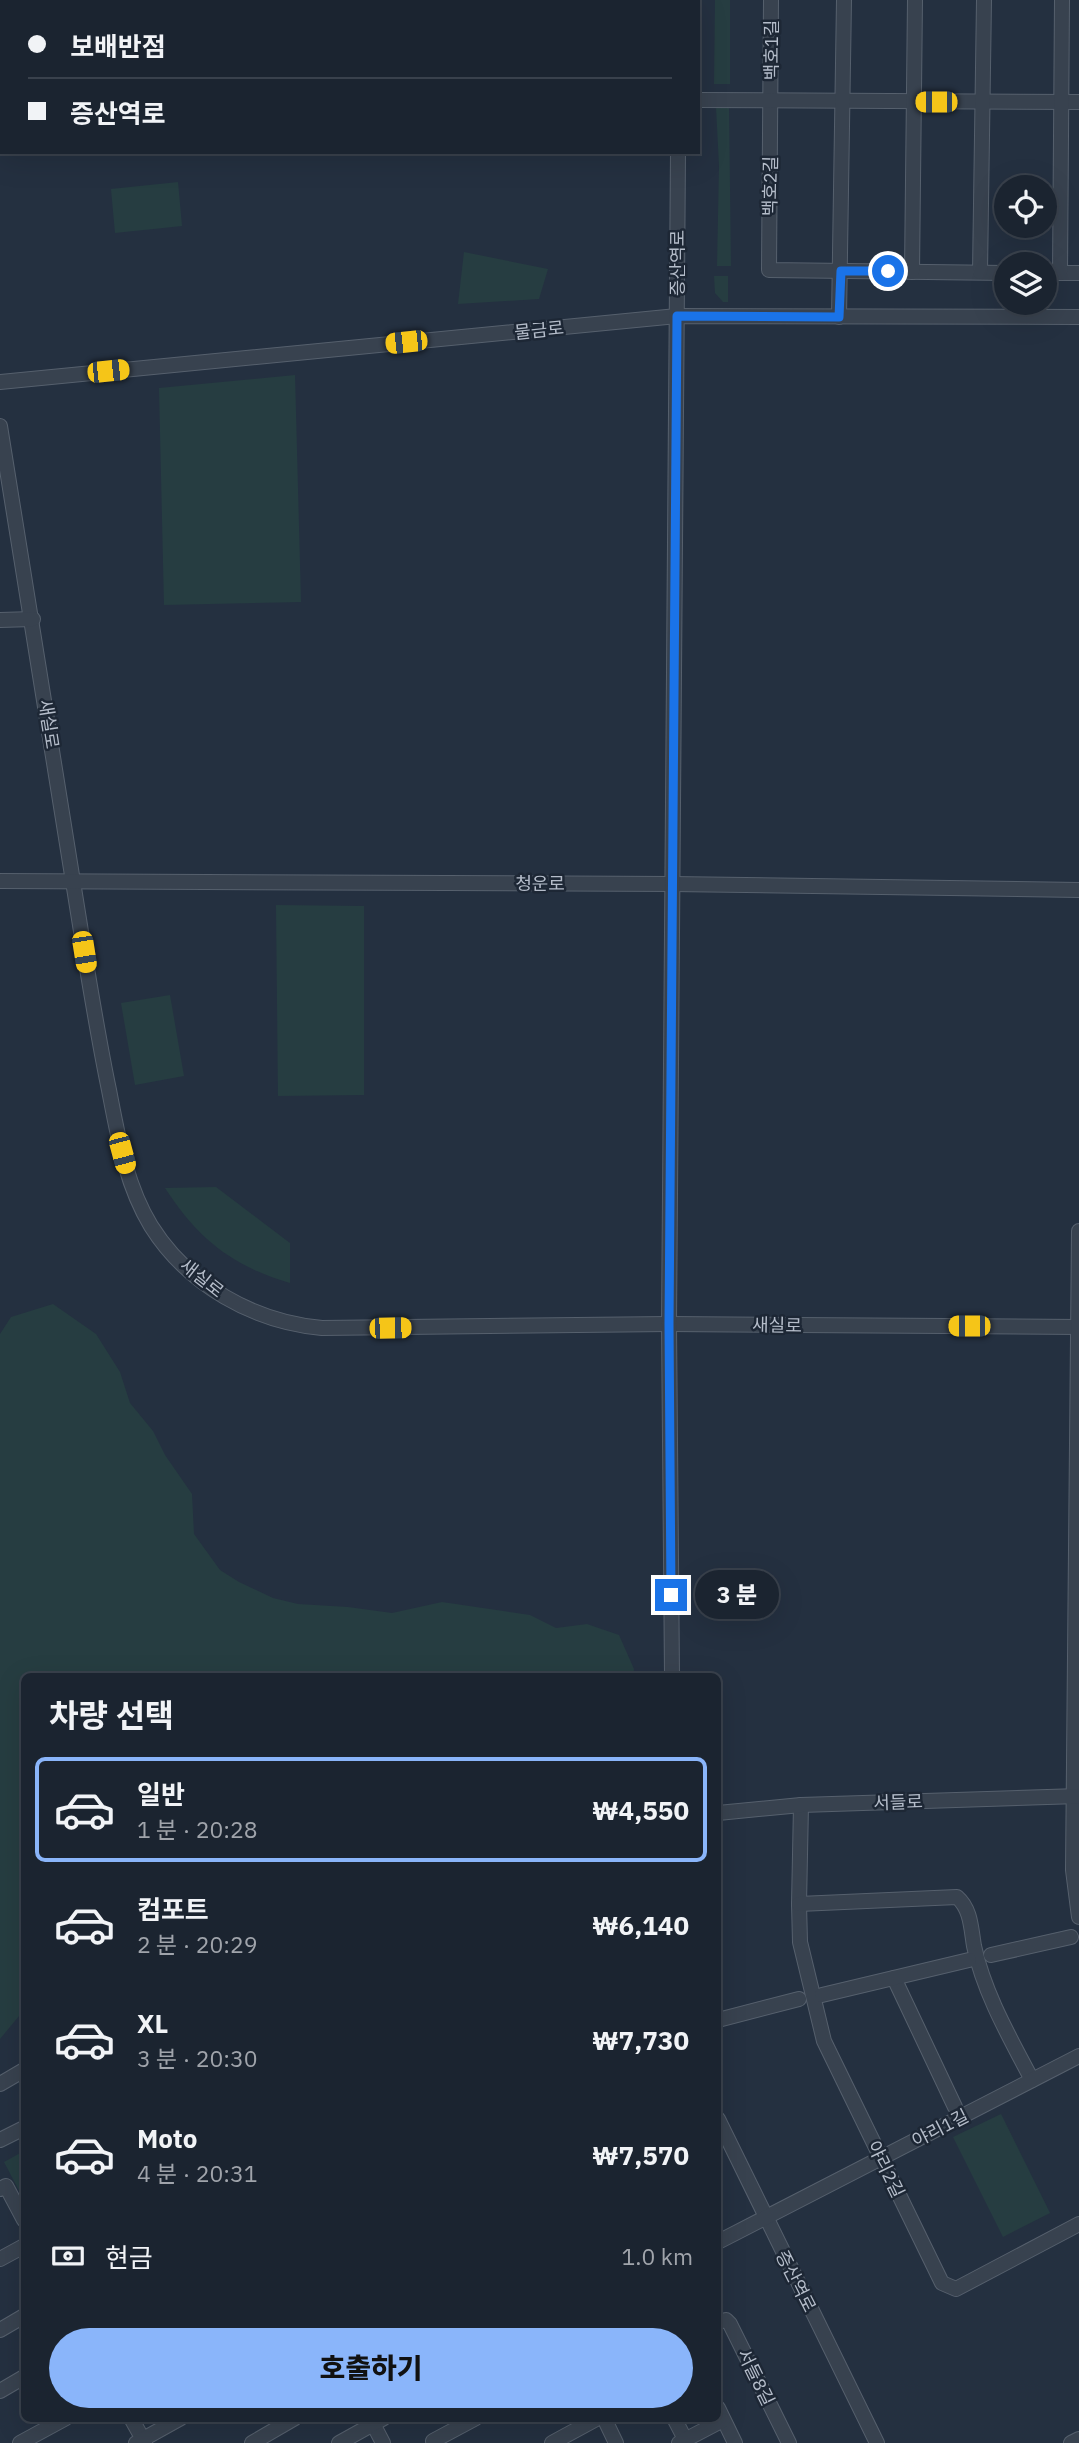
<!DOCTYPE html>
<html lang="ko">
<meta charset="utf-8">
<style>
:root{--surface:#1b2430;--page:#242c38;--text:#f1f3f6;--muted:#a0a4ab;--line:#39414c;--accent:#8ab5fa}
body{margin:0;font-family:"IBM Plex Sans","Noto Sans KR",sans-serif;background:var(--page);color:var(--text);height:100vh;display:flex;flex-direction:column;font-size:26px;white-space:nowrap}
*{box-sizing:border-box;margin:0}
p{font-size:23px;color:var(--muted)}
.icon{flex:none;width:38px;height:38px;fill:none;stroke:currentColor;stroke-width:2;stroke-linecap:round;stroke-linejoin:round}
.map{position:relative;flex:1;overflow:hidden}
.drawer{position:absolute;left:21px;top:1673px;width:700px;height:749px;display:flex;flex-direction:column;background:var(--surface);border-radius:10px;box-shadow:0 7px 28px #0002,0 0 0 2px var(--line)}
.drawer>*{flex:none}
.guide{position:absolute;left:0px;top:0px;width:700px;height:154px;box-shadow:0 7px 28px #0002,0 0 0 2px var(--line);display:grid;align-content:center;height:154px;padding:0 28px;background:var(--surface)}
.controls{position:absolute;left:994px;top:175px;display:grid;gap:14px}
.controls a{display:grid;place-items:center;width:63px;height:63px;border-radius:50%;background:var(--surface);box-shadow:0 7px 28px #0002,0 0 0 2px var(--line);font-size:35px}
.end{position:absolute;width:32px;height:32px;margin:-16px;border:9px solid #1a73e8;background:#fff;box-shadow:0 0 0 4px #fff}
.from{border-radius:50%}
.bubble{position:absolute;height:49px;border-radius:24px;background:var(--surface);box-shadow:0 7px 28px #0002,0 0 0 2px var(--line);font-size:23px;font-weight:800;line-height:49px;text-align:center}
.car{position:absolute;width:21px;height:42px;margin:-21px -10px;border-radius:9px;box-shadow:0 0 5px 2px #0007;background:linear-gradient(#f5c518 24%,#345 0 40%,#f5c518 0 76%,#345 0 86%,#f5c518 0)}
.guide b{display:flex;align-items:center;gap:24px;height:66px;font-size:26px}
.guide b+b{border-top:2px solid var(--line)}
.guide i{width:18px;height:18px;background:var(--text)}
ul{padding:0;list-style:none}
li{display:flex;align-items:center;gap:21px;height:105px;margin:0 14px 10px;padding:0 14px;border:4px solid transparent;border-radius:10px}
li div{flex:1}
li b{display:block;font-size:26px}
li em{font-style:normal;font-weight:800}
li.current{border-color:var(--accent)}
li>.icon{width:63px;height:63px;stroke-width:1.5}
h2{padding:0 28px;font-size:32px;line-height:84px}
.pay{display:flex;align-items:center;gap:18px;height:77px;padding:0 28px;font-size:26px}
.pay p{margin-inline-start:auto}
.action{display:flex;gap:14px;margin-top:auto;padding:14px 28px}
.action a{flex:1;height:80px;border-radius:42px;background:var(--accent);color:#111;font-size:28px;font-weight:800;line-height:80px;text-align:center}
.map>svg:first-child{display:block}
</style>
<div class="map">
<svg width="1079" height="2443" viewBox="0 0 1079 2443">
<rect width="100%" height="100%" fill="#243040"/>
<g fill="#263d41">
<polygon points="715,0 730,0 730,84 714,84"/>
<polygon points="716,107 729,107 731,266 717,266 719,166"/>
<polygon points="178,182 182,226 115,233 111,189"/>
<polygon points="464,252 548,269 539,299 458,304"/>
<polygon points="714,276 728,276 728,302 723,302 715,293"/>
<polygon points="295,375 301,602 164,605 159,388"/>
<polygon points="276,905 364,906 364,1095 278,1096"/>
<polygon points="170,995 184,1076 135,1085 121,1003"/>
<path d="M 216,1187 L 290,1243 L 290,1283 C 232,1266 198,1239 165,1188 Z"/>
<polygon points="53,1304 96,1334 120,1372 130,1403 153,1431 165,1455 192,1494 194,1534 220,1570 239,1582 273,1598 298,1604 348,1607 392,1613 442,1602 530,1615 556,1628 587,1624 619,1635 634,1669 633,1676 24,1676 24,2010 0,2039 0,1334 11,1317"/>
<polygon points="1001,2114 1050,2213 1003,2237 953,2137"/>
<polygon points="24,2151 24,2200 4,2162"/>
</g>
<g fill="none" stroke-linecap="round" stroke-linejoin="round">
<g stroke="#56606d" stroke-width="16">
<g id="minor">
<polyline points="771,0 769,270 1006,273"/>
<polyline points="679,2 679,0"/>
<polyline points="698,100 1079,102"/>
<polyline points="912,272 915,0"/>
<polyline points="980,272 984,0"/>
<polyline points="1045,273 1079,273"/>
<polyline points="1060,273 1062,0"/>
<polyline points="839,317 844,0"/>
<polyline points="0,382 677,316 1079,317"/>
<path d="M 0,426 C 29,598 55,771 83,944 C 91,993 99,1042 109,1090 C 118,1137 126,1185 151,1226 C 188,1285 254,1322 322,1328 L 669,1324 L 1079,1327"/>
<polyline points="0,620 33,619"/>
<polyline points="0,881 672,884 1079,890"/>
<polyline points="1079,1231 1073,1870 1079,1917"/>
<polyline points="672,1676 669,1324 678,152"/>
<polyline points="801,1805 799,1904 800,1942 824,2041 942,2283 956,2289 1079,2224"/>
<polyline points="718,1813 801,1805 1079,1796"/>
<path d="M 799,1904 L 957,1897 C 971,1909 971,1928 974,1946 C 984,1993 1010,2038 1032,2080"/>
<polyline points="991,1955 1071,1937"/>
<polyline points="894,1978 955,2107"/>
<polyline points="822,1995 969,1960"/>
<polyline points="718,2020 799,1999"/>
<polyline points="0,2084 24,2070"/>
<polyline points="718,2119 877,2443"/>
<polyline points="0,2140 24,2128"/>
<polyline points="0,2189 6,2186 24,2220"/>
<polyline points="718,2242 1079,2056"/>
<polyline points="0,2259 24,2246"/>
<polyline points="718,2322 726,2320 730,2324 789,2443"/>
<polyline points="0,2330 24,2316"/>
<polyline points="0,2391 24,2377"/>
<polyline points="718,2408 735,2443"/>
<polyline points="131,2418 145,2443"/>
<polyline points="370,2418 383,2443"/>
<polyline points="604,2418 616,2443"/>
<polyline points="674,2418 687,2443"/>
<polyline points="20,2443 66,2418"/>
<polyline points="136,2443 181,2418"/>
<polyline points="252,2443 295,2418"/>
<polyline points="339,2443 384,2418"/>
<polyline points="434,2443 433,2441 476,2418"/>
<polyline points="552,2443 598,2418"/>
<polyline points="679,2443 723,2420"/>
<polyline points="1071,2443 1079,2439"/>
</g>
</g>
<use href="#minor" stroke="#38424f" stroke-width="14"/>
</g>
<g fill="none" stroke-linecap="round" stroke-linejoin="round">
<polyline stroke="#1a73e8" stroke-width="9" points="671,1595 669,1324 677,316 839,317 841,271 888,271"/>
</g>
<g text-anchor="middle" dominant-baseline="central" stroke-width="5" stroke-linejoin="round" paint-order="stroke">
<g font-size="18" fill="#b5bdca" stroke="#1d2735">
<text transform="translate(771 50) rotate(-90)">백호1길</text>
<text transform="translate(770 186) rotate(-89)">백호2길</text>
<text transform="translate(677 263) rotate(-90)">증산역로</text>
<text transform="translate(539 330) rotate(-6)">물금로</text>
<text transform="translate(49 724) rotate(81)">새실로</text>
<text x="540" y="883">청운로</text>
<text transform="translate(202 1278) rotate(38)">새실로</text>
<text transform="translate(777 1325) rotate(1)">새실로</text>
<text transform="translate(898 1802) rotate(-2)">서들로</text>
<text transform="translate(940 2128) rotate(-27)">야리1길</text>
<text transform="translate(886 2169) rotate(64)">야리2길</text>
<text transform="translate(796 2281) rotate(63)">증산역로</text>
<text transform="translate(756 2377) rotate(64)">서들8길</text>
</g>
</g>
</svg>
<div class="controls">
<a><svg class="icon" aria-label="locate" viewBox="0 0 24 24"><circle cx="12" cy="12" r="6"/><path d="M12 2v4M12 18v4M2 12h4M18 12h4"/></svg></a>
<a><svg class="icon" aria-label="layers" viewBox="0 0 24 24"><path d="M12 4l9 5-9 5-9-5zM3 14l9 5 9-5"/></svg></a>
</div>
<i class="end from" style="left:888px;top:271px"></i>
<i class="end" style="left:671px;top:1595px"></i>
<div class="bubble" style="left:695px;top:1570px;width:84px">3 분</div>
<i class="car" style="left:936px;top:102px;rotate:270deg"></i>
<i class="car" style="left:406px;top:342px;rotate:264deg"></i>
<i class="car" style="left:108px;top:371px;rotate:84deg"></i>
<i class="car" style="left:84px;top:952px;rotate:171deg"></i>
<i class="car" style="left:122px;top:1153px;rotate:165deg"></i>
<i class="car" style="left:969px;top:1326px;rotate:270deg"></i>
<i class="car" style="left:390px;top:1328px;rotate:89deg"></i>
<div class="guide">
<b><i class="from"></i>보배반점</b>
<b><i></i>증산역로</b>
</div>
<section class="drawer">
<h2>차량 선택</h2>
<ul>
<li class="current"><svg class="icon" aria-label="car" viewBox="0 0 24 24"><path d="M5 17H2v-5l4-1 3-4h7l3 4 3 1v5h-3M9 17h6M6 11h13"/><circle cx="7" cy="17" r="2"/><circle cx="17" cy="17" r="2"/></svg><div><b>일반</b><p>1 분 · 20:28</p></div><em>₩4,550</em></li>
<li><svg class="icon" aria-label="car" viewBox="0 0 24 24"><path d="M5 17H2v-5l4-1 3-4h7l3 4 3 1v5h-3M9 17h6M6 11h13"/><circle cx="7" cy="17" r="2"/><circle cx="17" cy="17" r="2"/></svg><div><b>컴포트</b><p>2 분 · 20:29</p></div><em>₩6,140</em></li>
<li><svg class="icon" aria-label="car" viewBox="0 0 24 24"><path d="M5 17H2v-5l4-1 3-4h7l3 4 3 1v5h-3M9 17h6M6 11h13"/><circle cx="7" cy="17" r="2"/><circle cx="17" cy="17" r="2"/></svg><div><b>XL</b><p>3 분 · 20:30</p></div><em>₩7,730</em></li>
<li><svg class="icon" aria-label="car" viewBox="0 0 24 24"><path d="M5 17H2v-5l4-1 3-4h7l3 4 3 1v5h-3M9 17h6M6 11h13"/><circle cx="7" cy="17" r="2"/><circle cx="17" cy="17" r="2"/></svg><div><b>Moto</b><p>4 분 · 20:31</p></div><em>₩7,570</em></li>
</ul>
<div class="pay"><svg class="icon" aria-label="cash" viewBox="0 0 24 24"><path d="M3 7h18v10H3z"/><circle cx="12" cy="12" r="2"/></svg>현금<p>1.0 km</p></div>
<div class="action"><a>호출하기</a></div>
</section>
</div>
